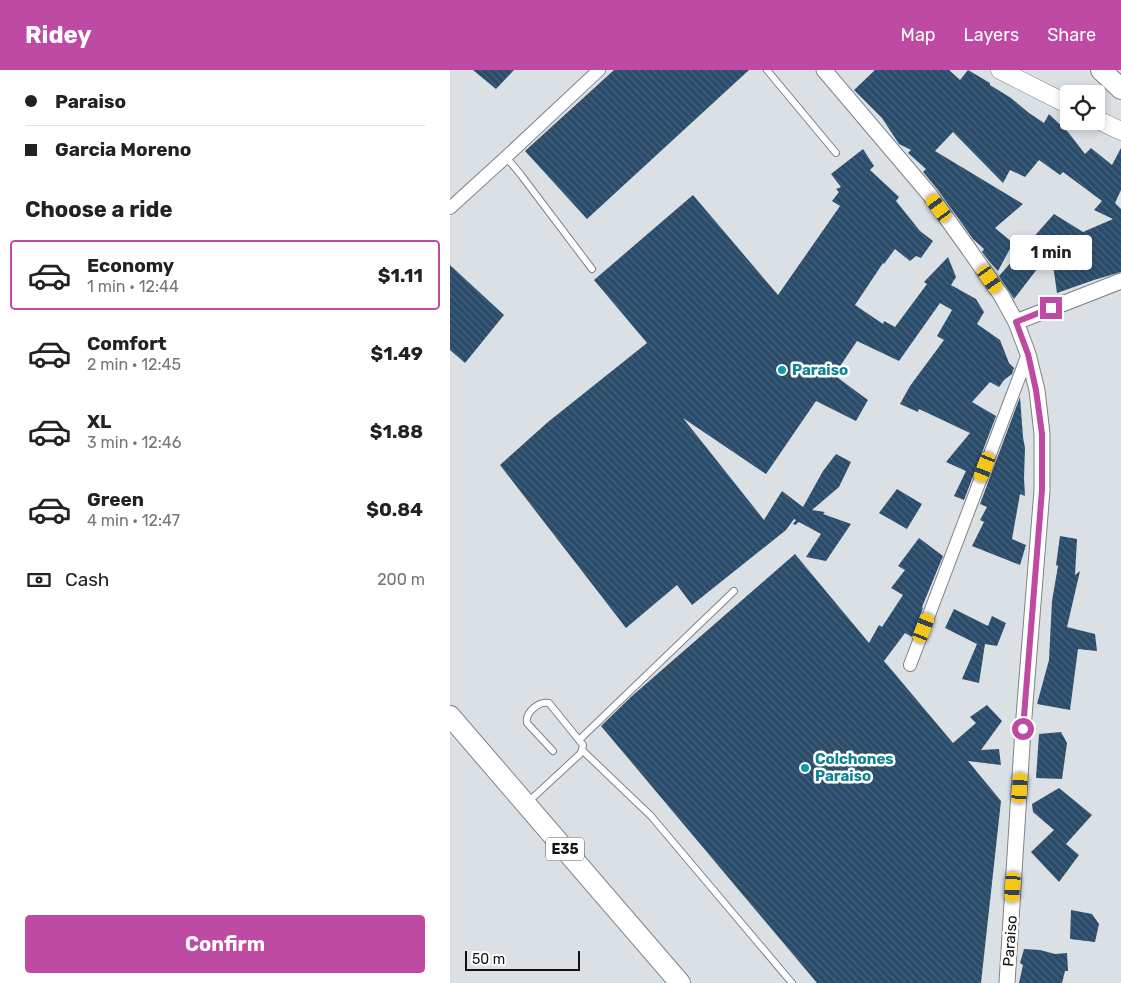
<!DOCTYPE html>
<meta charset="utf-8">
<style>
:root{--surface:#fff;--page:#f2f2f2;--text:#222;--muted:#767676;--line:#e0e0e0;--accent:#be4aa3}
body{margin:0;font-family:Rubik,sans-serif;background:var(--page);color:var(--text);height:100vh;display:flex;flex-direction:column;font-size:19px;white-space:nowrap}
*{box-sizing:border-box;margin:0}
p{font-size:16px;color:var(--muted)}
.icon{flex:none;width:28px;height:28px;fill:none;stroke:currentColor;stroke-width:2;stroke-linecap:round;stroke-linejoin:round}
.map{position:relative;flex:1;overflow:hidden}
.drawer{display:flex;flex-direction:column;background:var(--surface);width:450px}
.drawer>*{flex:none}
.hud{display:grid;align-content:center;height:110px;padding:0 25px;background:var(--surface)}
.tools{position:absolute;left:610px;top:15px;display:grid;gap:10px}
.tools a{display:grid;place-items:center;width:45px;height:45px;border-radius:5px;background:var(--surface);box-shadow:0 2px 8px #0003;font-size:25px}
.scale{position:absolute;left:15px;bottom:12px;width:115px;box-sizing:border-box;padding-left:5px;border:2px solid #0f1112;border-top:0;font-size:14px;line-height:18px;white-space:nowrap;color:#0f1112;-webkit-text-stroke:4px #fff;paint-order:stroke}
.end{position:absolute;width:22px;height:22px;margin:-11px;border:6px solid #be4aa3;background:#fff;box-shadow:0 0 0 2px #fff}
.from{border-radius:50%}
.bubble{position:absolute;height:35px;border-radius:5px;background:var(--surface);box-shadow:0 2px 8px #0003;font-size:16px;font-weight:700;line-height:35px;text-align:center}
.car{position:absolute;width:15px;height:30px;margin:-15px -8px;border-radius:6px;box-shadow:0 0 4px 1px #0007;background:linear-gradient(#f5c518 24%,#345 0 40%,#f5c518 0 76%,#345 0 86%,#f5c518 0)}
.hud b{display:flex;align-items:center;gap:18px;height:48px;font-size:19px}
.hud b+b{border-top:1px solid var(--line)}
.hud i{width:12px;height:12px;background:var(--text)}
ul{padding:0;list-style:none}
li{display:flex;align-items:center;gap:15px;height:70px;margin:0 10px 8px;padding:0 15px;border:2px solid transparent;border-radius:5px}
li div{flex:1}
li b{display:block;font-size:19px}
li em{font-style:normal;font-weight:700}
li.active{border-color:var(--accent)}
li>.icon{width:45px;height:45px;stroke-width:1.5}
h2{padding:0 25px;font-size:22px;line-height:60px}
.pay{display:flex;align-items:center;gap:12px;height:55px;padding:0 25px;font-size:19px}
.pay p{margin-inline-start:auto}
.action{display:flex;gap:10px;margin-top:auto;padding:10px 25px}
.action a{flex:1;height:58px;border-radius:5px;background:var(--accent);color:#fff;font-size:20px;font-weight:700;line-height:58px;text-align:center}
header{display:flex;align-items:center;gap:30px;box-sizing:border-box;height:70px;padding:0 25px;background:var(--accent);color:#fff}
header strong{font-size:24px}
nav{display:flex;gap:28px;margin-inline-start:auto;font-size:18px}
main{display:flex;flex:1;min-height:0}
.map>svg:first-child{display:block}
</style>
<header>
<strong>Ridey</strong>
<nav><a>Map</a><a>Layers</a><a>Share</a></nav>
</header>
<main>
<section class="drawer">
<div class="hud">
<b><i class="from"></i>Paraiso</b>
<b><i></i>Garcia Moreno</b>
</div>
<h2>Choose a ride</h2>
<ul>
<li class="active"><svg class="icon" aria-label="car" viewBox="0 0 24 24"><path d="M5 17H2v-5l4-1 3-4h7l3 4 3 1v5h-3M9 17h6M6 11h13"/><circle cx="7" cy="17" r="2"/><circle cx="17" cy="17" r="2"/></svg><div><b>Economy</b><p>1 min · 12:44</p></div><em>$1.11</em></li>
<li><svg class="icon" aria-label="car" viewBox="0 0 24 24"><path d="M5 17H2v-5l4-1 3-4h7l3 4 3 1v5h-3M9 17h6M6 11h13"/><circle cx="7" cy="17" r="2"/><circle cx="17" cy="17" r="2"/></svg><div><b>Comfort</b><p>2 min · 12:45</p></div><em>$1.49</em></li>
<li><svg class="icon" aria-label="car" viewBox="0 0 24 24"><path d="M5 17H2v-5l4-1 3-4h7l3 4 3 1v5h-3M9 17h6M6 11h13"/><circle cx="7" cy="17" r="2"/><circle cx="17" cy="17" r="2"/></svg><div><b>XL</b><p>3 min · 12:46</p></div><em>$1.88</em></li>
<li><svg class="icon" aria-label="car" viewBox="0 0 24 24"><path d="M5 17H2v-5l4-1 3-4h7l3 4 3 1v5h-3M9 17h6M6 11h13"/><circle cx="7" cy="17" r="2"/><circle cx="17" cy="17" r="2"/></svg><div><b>Green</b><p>4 min · 12:47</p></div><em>$0.84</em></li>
</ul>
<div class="pay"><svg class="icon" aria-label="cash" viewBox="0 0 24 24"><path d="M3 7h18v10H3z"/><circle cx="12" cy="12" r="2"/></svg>Cash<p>200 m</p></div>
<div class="action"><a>Confirm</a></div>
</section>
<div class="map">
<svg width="671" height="913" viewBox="0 0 671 913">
<defs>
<pattern id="building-back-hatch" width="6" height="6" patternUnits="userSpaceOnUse" patternTransform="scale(1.25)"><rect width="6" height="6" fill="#2a4c6a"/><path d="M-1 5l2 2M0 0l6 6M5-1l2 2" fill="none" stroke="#46627a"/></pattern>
</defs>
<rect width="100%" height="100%" fill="#dbe0e4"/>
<g fill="url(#building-back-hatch)">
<polygon points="23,0 64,0 46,19"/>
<polygon points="164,0 299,0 137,149 75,81"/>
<polygon points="425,0 499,0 510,10 518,0 540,13 540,15 561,28 579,43 594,53 599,44 618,62 635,84 641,78 662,95 671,78 671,120 665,133 671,139 671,202 644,210 607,223 601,181 564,229 549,206 604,144 633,162 663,149 644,140 652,131 613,102 610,105 589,90 575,107 560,100 553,113 503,62 485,81 573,134 545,158 563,173 548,201 539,191 532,182 534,179 523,169 488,120 474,103 473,102 476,99 458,83 461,80 449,74 432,48 404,20"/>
<polygon points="413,79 424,96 420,100 449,127 446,131 470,161 483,171 471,188 466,186 460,191 445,179 434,194 433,193 405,235 433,254 434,251 445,257 477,214 474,212 498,187 506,207 501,215 526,229 534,242 527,254 550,270 559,293 564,298 562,304 554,310 549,317 540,312 522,332 546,346 514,430 504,426 516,401 496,392 520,363 469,339 468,342 450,334 460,316 494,270 487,266 502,240 490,233 449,291 407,271 384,305 418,330 406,351 366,331 316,404 233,348 314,450 332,421 353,437 373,401 386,384 401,392 389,417 362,440 375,442 373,444 401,454 376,491 356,487 371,464 349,452 345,455 343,454 346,450 344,449 336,460 242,535 227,515 176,558 50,395 98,352 197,273 144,210 243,125 328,225 390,136 382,131 389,122 386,119 391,117 381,104"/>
<polygon points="0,195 54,245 15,293 0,280"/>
<polygon points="570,327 573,367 575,378 574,408 575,426 570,424 562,469 576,475 570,495 522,476 534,452 530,450 537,437 530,434"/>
<polygon points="447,419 472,434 457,459 429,443"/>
<polygon points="610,466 627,469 625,505 630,501 617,557 645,564 647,581 628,579 620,640 587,634 599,590 602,531 608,496 606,495"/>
<polygon points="469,468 493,486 472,537 473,538 462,567 455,563 434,591 503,673 526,653 520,647 537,635 552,651 531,680 549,679 551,695 518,691 551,731 531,913 367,913 151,656 182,626 345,484 419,573 429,555 432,557 453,525 441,518 455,500 448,496"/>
<polygon points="504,539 538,556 542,546 556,553 547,576 535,574 529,613 512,609 527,574 495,558"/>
<polygon points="611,662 617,673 612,709 586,708 589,664"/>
<polygon points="609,718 642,745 616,774 629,785 609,812 581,782 604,760 583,742 582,734"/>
<polygon points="621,840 642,844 649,854 645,872 620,869"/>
<polygon points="574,879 590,880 605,884 617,883 618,901 615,901 612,913 569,913 573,895 570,893"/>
</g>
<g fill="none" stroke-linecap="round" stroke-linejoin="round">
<g stroke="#7f8387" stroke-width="8">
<g id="service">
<polyline points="317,0 386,83"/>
<polyline points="56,87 71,105 142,199"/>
<polyline points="129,670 284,521"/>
<polyline points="132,680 201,746 342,913"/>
<path d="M 77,733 L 130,684 L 132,680 L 133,675 L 99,633 C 89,631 75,642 77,653 L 103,681"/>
</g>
</g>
<g stroke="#7f8387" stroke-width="14">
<g id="minor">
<polyline points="0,138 56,87 149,0"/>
<polyline points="460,595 578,284"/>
</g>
</g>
<g stroke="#7f8387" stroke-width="17">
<g id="tertiary">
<polyline points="374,0 480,125 518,178 551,225 566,252 578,284 587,320 592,364 592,420 573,659 557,913"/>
<polyline points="566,252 671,211"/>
</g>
</g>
<g stroke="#7f8387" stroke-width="19">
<g id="secondary">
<polyline points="550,0 619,35"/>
<polyline points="646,49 671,61"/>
</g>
</g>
<g stroke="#7f8387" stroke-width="22">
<g id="trunk">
<polyline points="651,0 671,19"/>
<polyline points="0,646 230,913"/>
</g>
</g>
<use href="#service" stroke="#fff" stroke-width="6"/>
<use href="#minor" stroke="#fff" stroke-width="12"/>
<use href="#tertiary" stroke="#fff" stroke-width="15"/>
<use href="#secondary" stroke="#fff" stroke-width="18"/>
<use href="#trunk" stroke="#fff" stroke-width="20"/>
</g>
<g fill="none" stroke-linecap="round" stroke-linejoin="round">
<polyline stroke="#be4aa3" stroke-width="6" points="573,659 592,420 592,364 586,320 578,284 566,252 601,238"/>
</g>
<g fill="#0f9aa8" stroke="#fff" stroke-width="2">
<circle cx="332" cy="300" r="5"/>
<circle cx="355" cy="698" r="5"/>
</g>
<g text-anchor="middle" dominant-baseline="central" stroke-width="5" stroke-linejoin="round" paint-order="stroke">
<rect fill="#fff" stroke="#575859" stroke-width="1" x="96" y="767.5" width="38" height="23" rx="4"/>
<g font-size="14" font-weight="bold" fill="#0f1112">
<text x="115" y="779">E35</text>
</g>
<g font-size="15" font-weight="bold" fill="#0d838f" stroke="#fff" text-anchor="start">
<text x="342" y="300">Paraiso</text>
<text x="365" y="689">Colchones<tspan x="365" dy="17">Paraiso</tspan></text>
</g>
<g font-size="15" fill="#0f1112" stroke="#fff">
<text transform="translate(560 871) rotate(-86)">Paraiso</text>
</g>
</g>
</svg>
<div class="tools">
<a><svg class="icon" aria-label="locate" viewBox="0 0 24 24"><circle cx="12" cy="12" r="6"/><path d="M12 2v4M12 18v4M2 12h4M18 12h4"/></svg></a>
</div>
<div class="scale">50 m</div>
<i class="end from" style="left:573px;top:659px"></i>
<i class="end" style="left:601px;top:238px"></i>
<div class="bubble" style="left:560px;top:165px;width:82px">1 min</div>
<i class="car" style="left:489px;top:138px;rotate:324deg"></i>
<i class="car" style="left:540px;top:209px;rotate:145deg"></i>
<i class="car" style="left:535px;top:397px;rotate:201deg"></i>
<i class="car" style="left:474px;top:558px;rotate:21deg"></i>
<i class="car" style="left:570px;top:718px;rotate:4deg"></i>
<i class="car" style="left:563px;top:817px;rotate:184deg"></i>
</div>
</main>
